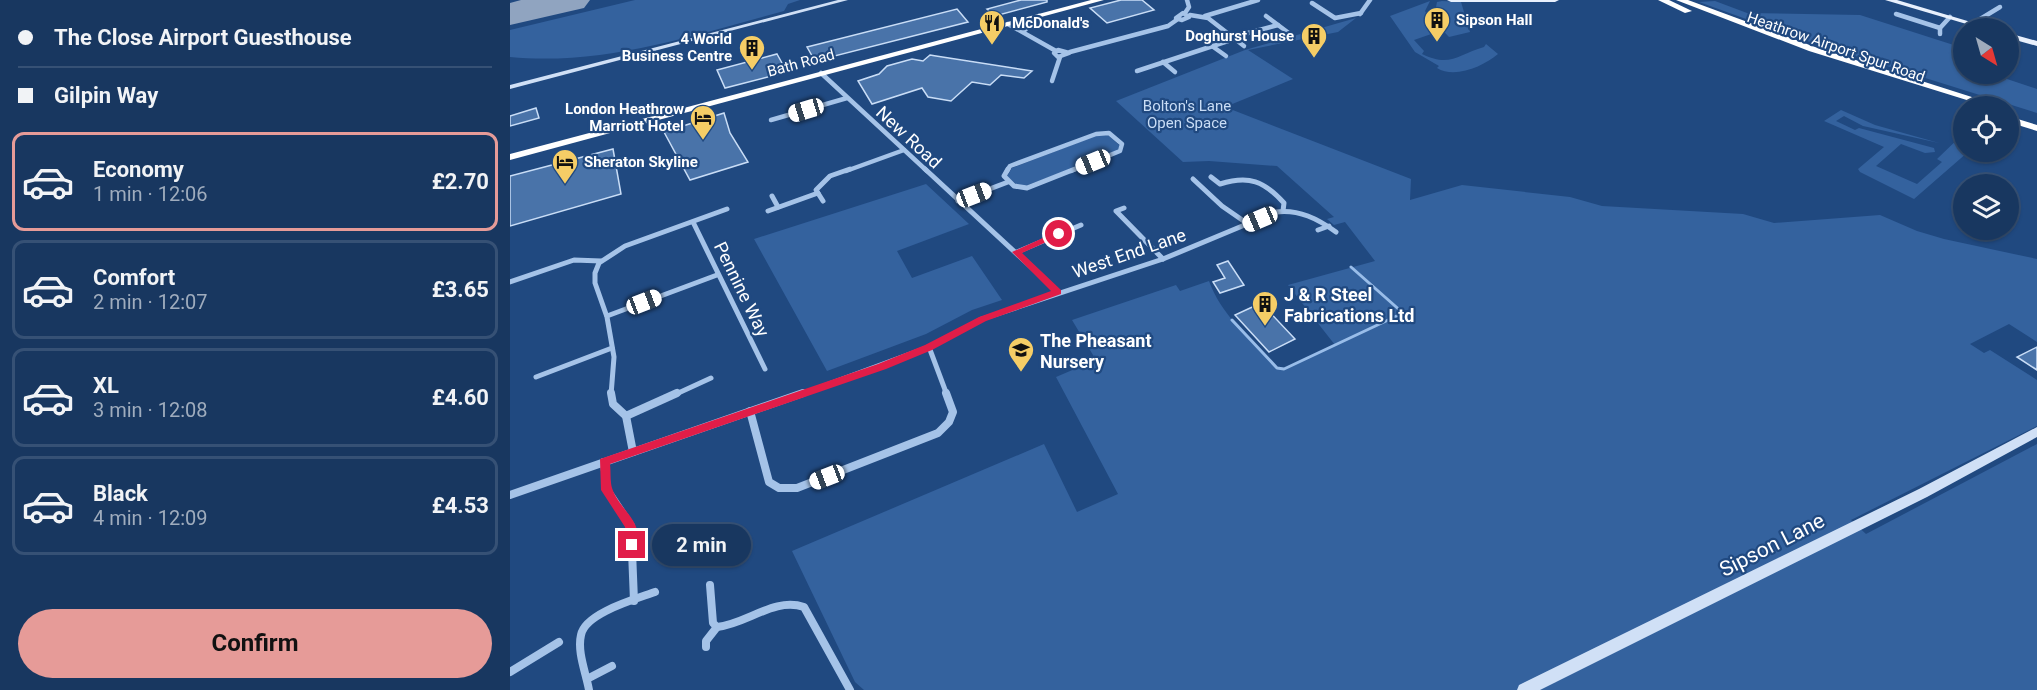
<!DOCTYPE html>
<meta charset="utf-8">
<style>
:root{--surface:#183760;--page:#254269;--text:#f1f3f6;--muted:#9facbd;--line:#365175;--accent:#e69b98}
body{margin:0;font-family:Roboto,sans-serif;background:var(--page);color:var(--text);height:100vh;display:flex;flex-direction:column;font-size:22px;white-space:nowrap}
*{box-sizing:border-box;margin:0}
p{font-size:20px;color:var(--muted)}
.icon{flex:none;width:33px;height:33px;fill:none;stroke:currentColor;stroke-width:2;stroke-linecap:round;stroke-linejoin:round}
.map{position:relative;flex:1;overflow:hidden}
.sheet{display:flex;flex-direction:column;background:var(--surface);width:510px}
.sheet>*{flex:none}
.banner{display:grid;align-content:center;height:132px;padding:0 18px;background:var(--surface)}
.needle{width:39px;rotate:143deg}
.controls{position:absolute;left:1443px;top:18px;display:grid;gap:12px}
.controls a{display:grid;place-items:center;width:66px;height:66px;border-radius:50%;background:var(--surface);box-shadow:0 2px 4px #0004,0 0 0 2px var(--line);font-size:30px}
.end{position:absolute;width:27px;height:27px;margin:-14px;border:8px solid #e11d48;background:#fff;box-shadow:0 0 0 3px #fff}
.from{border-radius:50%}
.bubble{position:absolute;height:42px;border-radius:21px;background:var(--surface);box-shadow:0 2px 4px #0004,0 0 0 2px var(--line);font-size:20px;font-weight:700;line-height:42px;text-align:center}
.car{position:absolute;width:18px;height:36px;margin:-18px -9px;border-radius:8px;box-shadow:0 0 4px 2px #0007;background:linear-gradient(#fff 24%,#345 0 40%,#fff 0 76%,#345 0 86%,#fff 0)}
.banner b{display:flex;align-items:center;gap:21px;height:57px;font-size:22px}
.banner b+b{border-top:2px solid var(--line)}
.banner i{width:15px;height:15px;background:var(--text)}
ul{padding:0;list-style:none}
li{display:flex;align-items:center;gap:18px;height:99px;margin:0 12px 9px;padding:0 6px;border:3px solid var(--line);border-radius:12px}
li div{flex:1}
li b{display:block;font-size:22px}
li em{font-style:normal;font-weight:700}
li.on{border-color:var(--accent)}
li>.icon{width:54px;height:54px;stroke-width:1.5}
.button{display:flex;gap:12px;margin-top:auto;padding:12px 18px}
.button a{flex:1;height:69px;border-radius:36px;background:var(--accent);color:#111;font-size:24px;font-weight:700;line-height:69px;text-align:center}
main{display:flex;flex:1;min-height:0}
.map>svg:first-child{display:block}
</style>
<main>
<section class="sheet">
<div class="banner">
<b><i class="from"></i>The Close Airport Guesthouse</b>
<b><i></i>Gilpin Way</b>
</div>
<ul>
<li class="on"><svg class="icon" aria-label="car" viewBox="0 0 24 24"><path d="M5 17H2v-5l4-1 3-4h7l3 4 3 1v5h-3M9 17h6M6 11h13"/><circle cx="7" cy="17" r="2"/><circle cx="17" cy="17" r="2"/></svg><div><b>Economy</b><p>1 min · 12:06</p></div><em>£2.70</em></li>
<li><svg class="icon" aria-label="car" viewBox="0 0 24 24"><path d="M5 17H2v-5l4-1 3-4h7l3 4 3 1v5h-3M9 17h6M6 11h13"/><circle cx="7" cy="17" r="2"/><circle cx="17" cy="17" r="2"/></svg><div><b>Comfort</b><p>2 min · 12:07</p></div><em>£3.65</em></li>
<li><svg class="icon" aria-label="car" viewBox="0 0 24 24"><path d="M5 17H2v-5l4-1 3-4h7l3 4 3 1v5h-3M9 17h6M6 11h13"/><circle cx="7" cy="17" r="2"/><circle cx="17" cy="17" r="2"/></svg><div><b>XL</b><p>3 min · 12:08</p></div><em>£4.60</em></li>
<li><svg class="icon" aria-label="car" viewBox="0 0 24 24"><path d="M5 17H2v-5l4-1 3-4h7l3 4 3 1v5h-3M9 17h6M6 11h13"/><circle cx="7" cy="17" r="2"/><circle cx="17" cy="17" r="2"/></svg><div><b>Black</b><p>4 min · 12:09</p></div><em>£4.53</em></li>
</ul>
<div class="button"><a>Confirm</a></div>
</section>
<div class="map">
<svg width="1527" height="690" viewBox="0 0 1527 690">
<rect width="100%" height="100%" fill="#204980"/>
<g fill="#34629e">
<path d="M 125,0 L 290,0 L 278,4 L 274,11 C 184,35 94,66 0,57 L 0,30 Z"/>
<path d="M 920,1 L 915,11 L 927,32 L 904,40 L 914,51 L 912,54 C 940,68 949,54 974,47 L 976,44 L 988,54 C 974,66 945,79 927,68 L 929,66 L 905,52 L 880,16 Z"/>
<path d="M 932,1 L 951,2 L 960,32 L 939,37 C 929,27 923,17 927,2 Z"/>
<polygon points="1205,1 1237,13 1350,15 1453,48 1454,74 1494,74 1491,77 1527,89 1527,113 1297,41 1189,2"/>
<path d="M 846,18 L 828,32 L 738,50 L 783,79 L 715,107 L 901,179 L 900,200 L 952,185 L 1060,197 L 1092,206 L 1233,214 L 1264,223 L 1370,215 L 1407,231 L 1434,239 L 1527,259 L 1527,342 L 1499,324 L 1460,344 L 1474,353 L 1480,350 L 1527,380 L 1527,426 L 1341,520 L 1356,534 L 1527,444 L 1527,690 L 354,690 L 345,682 L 282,551 L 534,444 L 567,512 L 608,494 L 546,377 L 586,360 L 562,320 L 666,285 L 670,291 L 699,281 C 711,315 743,342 767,368 L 774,369 L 825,345 L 778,285 L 865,261 L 835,222 L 824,225 L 817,219 L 824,217 L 767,166 L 699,161 L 673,162 L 606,101 L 735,50 Z"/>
<polygon points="1331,110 1365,125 1429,143 1353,126 1334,116 1326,121 1345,130 1349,128 1424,148 1425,152 1415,153 1391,144 1366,166 1407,184 1432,162 1427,159 1453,134 1454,152 1458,152 1404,199 1350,172 1348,169 1374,147 1314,121"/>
<polygon points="598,135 610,146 606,152 515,186 506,184 497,176 502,168 585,136"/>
<polygon points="416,184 459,224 387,251 402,278 462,256 492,300 462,310 416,334 317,371 244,239"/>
</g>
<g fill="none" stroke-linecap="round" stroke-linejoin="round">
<polyline stroke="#99bde9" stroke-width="3" points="722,320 767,368 774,369 893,313 841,267"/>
<polygon fill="#90a4c0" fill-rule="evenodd" points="11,0 80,0 74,8 0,25 0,3"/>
</g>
<g fill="#4973a9" stroke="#c9ddf6" stroke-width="1.5">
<polygon points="511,0 537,0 537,2 485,16 477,9"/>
<polygon points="611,0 632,0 644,10 597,23 580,8"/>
<polygon points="447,9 458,22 305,61 297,47"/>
<polygon points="267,54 277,72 215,88 207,70"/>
<polygon points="420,55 426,56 522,71 514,78 491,75 480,85 462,82 441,101 418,97 412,88 362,104 348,81 369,74 377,66 402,59 413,61"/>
<polygon points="26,108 29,118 0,126 0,116"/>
<polygon points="214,113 220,133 238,162 180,180 154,132"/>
<polygon points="103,149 111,194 0,226 0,176"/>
<polygon points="718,261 734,285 710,293 703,282 715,278 707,265"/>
<polygon points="751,303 785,339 759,352 725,315"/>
<polygon points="1527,347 1527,370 1507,357"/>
</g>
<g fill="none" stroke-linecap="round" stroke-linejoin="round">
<g stroke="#a5c3e8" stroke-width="4.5">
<polyline points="802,3 825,18 851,13"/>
<polygon points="673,13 679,17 672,20 666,18"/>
<polyline points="675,13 679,7 677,0"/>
<polyline points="850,14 860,0"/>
<polyline points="1386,14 1430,28"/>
<polyline points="680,15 698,18 734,46"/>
<polyline points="695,16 748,0"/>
<polyline points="756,16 780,34"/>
<polyline points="498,24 546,51"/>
<polyline points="1462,24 1490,7"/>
<polyline points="515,30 529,16"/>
<polyline points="1430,34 1430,28 1440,17"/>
<polyline points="723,37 768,25"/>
<polyline points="702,46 716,56"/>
<polygon points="548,50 559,53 548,57 544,53"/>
<polyline points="560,52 658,26 668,19"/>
<polyline points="653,62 665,72"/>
<polyline points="627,71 724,39"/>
<polyline points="311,73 417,171"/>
<polyline points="542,81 550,57"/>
<polyline points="261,120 337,98"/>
<polyline points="336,171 394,150"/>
<polyline points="497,171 500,166 586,134 599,133 612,144 610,151 561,171"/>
</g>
<g stroke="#a5c3e8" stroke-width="5">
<polyline points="415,169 548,292"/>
<polyline points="498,169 494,176 504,186 517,188 565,169"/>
<path d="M 701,177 L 710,184 C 739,175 754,181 774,203 L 773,211"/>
<polyline points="683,179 712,206 738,224"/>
<polyline points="262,196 268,207"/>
<polyline points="313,201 306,190 320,176 340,169"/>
<polyline points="448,201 498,182"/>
<polyline points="614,208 606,211 653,259"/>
<polyline points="258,211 308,193"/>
<polyline points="183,222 255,369"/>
<polyline points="808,230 819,226"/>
<polyline points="507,252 571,225"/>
<polyline points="0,282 64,260 91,261"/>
<polyline points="97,316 207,275"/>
<polyline points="419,347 437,395"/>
<polyline points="26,377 102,348"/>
<polyline points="101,395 104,357 97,317 85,283 85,273 89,263 115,246 217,209"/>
<polyline points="164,395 201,378"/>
<path d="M 289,395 L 419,347 L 472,319 L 653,259 L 766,212 C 789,209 808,219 826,232"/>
</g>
<g stroke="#a5c3e8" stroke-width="8">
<polyline points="101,393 103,404 116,416 123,452"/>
<polyline points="240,411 259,482 269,488 287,488 428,433 439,422 443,412 436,393"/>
<polyline points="116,416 167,393"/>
<polyline points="94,462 97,490 121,526 124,601"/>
<polyline points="0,495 293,393"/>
<path d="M 200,585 L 203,623 L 207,627 C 237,624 264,597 294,607 L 340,690"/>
<polyline points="196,647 196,641 207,627"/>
<polyline points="0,672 49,642"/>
<polyline points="77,679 102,666"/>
<path d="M 79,690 C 76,673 67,652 71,635 C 75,613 126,599 145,592"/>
</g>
<g fill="#d0e0f6" fill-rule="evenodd">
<polygon points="328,0 338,0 0,89 0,85"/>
<polygon points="1527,427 1527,437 1417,497 1030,690 1007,690 1009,685 1409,489"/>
</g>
<g fill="#e8f0fd" fill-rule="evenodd">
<polygon points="937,0 1049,0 1045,2 941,2"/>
<polygon points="1375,0 1387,0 1481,28 1470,28"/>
<polygon points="1498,33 1527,41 1527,46 1498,38"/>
</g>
<g fill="#fff" fill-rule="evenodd">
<polygon points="581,0 594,0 0,160 0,154"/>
<polygon points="1148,0 1159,0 1182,11 1175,13"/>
<polygon points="1166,0 1178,0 1305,47 1490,106 1476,106 1299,51"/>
<polygon points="1498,116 1527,125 1527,131 1498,122"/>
</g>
</g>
<path fill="#e11d48" d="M 546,232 L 554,234 L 512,253 L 551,290 L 551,294 L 476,321 L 422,350 L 376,369 L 100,464 C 101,472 100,481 102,488 C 109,510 136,522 126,549 L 117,549 L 115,527 L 91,490 L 90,459 L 368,364 L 415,345 L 469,317 L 541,291 L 502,252 Z"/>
<defs>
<g id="building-pin" transform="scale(1.35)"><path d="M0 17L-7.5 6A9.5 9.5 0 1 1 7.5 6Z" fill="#f5cd66" stroke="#204980"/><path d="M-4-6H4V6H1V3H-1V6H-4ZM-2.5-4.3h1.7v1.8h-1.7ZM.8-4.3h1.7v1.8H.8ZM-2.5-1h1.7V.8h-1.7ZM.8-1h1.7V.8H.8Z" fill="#111"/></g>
<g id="restaurant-pin" transform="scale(1.35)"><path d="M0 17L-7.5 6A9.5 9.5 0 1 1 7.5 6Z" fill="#f5cd66" stroke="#204980"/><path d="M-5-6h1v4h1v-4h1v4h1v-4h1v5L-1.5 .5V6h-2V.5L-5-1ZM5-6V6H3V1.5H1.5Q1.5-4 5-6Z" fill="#111"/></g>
<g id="hotel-pin" transform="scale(1.35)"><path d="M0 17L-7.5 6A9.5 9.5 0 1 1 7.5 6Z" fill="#f5cd66" stroke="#204980"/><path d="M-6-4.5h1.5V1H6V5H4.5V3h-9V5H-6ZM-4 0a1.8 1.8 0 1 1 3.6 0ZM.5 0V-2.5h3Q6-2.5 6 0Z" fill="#111"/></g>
<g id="school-pin" transform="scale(1.35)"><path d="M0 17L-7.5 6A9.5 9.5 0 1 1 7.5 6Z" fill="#f5cd66" stroke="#204980"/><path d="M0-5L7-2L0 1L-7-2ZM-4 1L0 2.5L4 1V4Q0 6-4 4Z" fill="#111"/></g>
</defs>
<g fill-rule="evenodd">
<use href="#building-pin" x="927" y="20"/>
<use href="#restaurant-pin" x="482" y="23"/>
<use href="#building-pin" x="804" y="36"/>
<use href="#building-pin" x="242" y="48"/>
<use href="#hotel-pin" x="193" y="118"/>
<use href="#hotel-pin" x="55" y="162"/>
<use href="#building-pin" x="755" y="304"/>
<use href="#school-pin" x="511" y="350"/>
</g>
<g text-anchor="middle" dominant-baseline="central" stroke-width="4.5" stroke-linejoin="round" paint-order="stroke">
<g font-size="15" font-weight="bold" fill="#fff" stroke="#204980" text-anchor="start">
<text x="946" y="20">Sipson Hall</text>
<text x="502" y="23">McDonald's</text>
<text x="784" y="36" text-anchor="end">Doghurst House</text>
<text x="222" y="39" text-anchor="end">4 World<tspan x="222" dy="17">Business Centre</tspan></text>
<text x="174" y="109" text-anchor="end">London Heathrow<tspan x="174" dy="17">Marriott Hotel</tspan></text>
<text x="74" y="162">Sheraton Skyline</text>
</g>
<g font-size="15" fill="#fff" stroke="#204980">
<text transform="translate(1326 47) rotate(19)">Heathrow Airport Spur Road</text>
<text transform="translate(291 63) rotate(-15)">Bath Road</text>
</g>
<g font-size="15" fill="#c9ddf6" stroke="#204980">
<text x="677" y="106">Bolton's Lane<tspan x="677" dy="17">Open Space</tspan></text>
</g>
<g font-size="18" fill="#fff" stroke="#204980">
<text transform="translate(399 137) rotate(43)">New Road</text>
<text transform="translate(619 253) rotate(-19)">West End Lane</text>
<text transform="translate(232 289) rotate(64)">Pennine Way</text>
</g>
<g font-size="18" font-weight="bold" fill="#fff" stroke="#204980" text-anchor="start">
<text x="774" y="294">J &amp; R Steel<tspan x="774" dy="21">Fabrications Ltd</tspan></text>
<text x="530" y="340">The Pheasant<tspan x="530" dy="21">Nursery</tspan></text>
</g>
<g font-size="21" fill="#fff" stroke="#204980">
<text transform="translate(1262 545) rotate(-27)">Sipson Lane</text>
</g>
</g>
</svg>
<div class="controls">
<a><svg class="needle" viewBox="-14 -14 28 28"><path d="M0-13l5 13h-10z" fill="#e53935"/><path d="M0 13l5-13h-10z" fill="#9facbd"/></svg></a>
<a><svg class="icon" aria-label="locate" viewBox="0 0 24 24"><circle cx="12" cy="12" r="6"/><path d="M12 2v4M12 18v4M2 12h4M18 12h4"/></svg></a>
<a><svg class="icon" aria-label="layers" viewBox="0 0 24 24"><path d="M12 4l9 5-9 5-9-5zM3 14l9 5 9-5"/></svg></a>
</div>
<i class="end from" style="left:549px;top:234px"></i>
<i class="end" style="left:122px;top:545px"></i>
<div class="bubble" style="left:142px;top:524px;width:99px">2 min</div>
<i class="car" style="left:296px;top:110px;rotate:253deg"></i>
<i class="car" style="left:583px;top:162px;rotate:248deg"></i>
<i class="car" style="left:464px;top:195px;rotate:69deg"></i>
<i class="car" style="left:750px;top:219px;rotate:247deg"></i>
<i class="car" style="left:134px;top:302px;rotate:69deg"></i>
<i class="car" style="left:317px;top:477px;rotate:249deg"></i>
</div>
</main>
